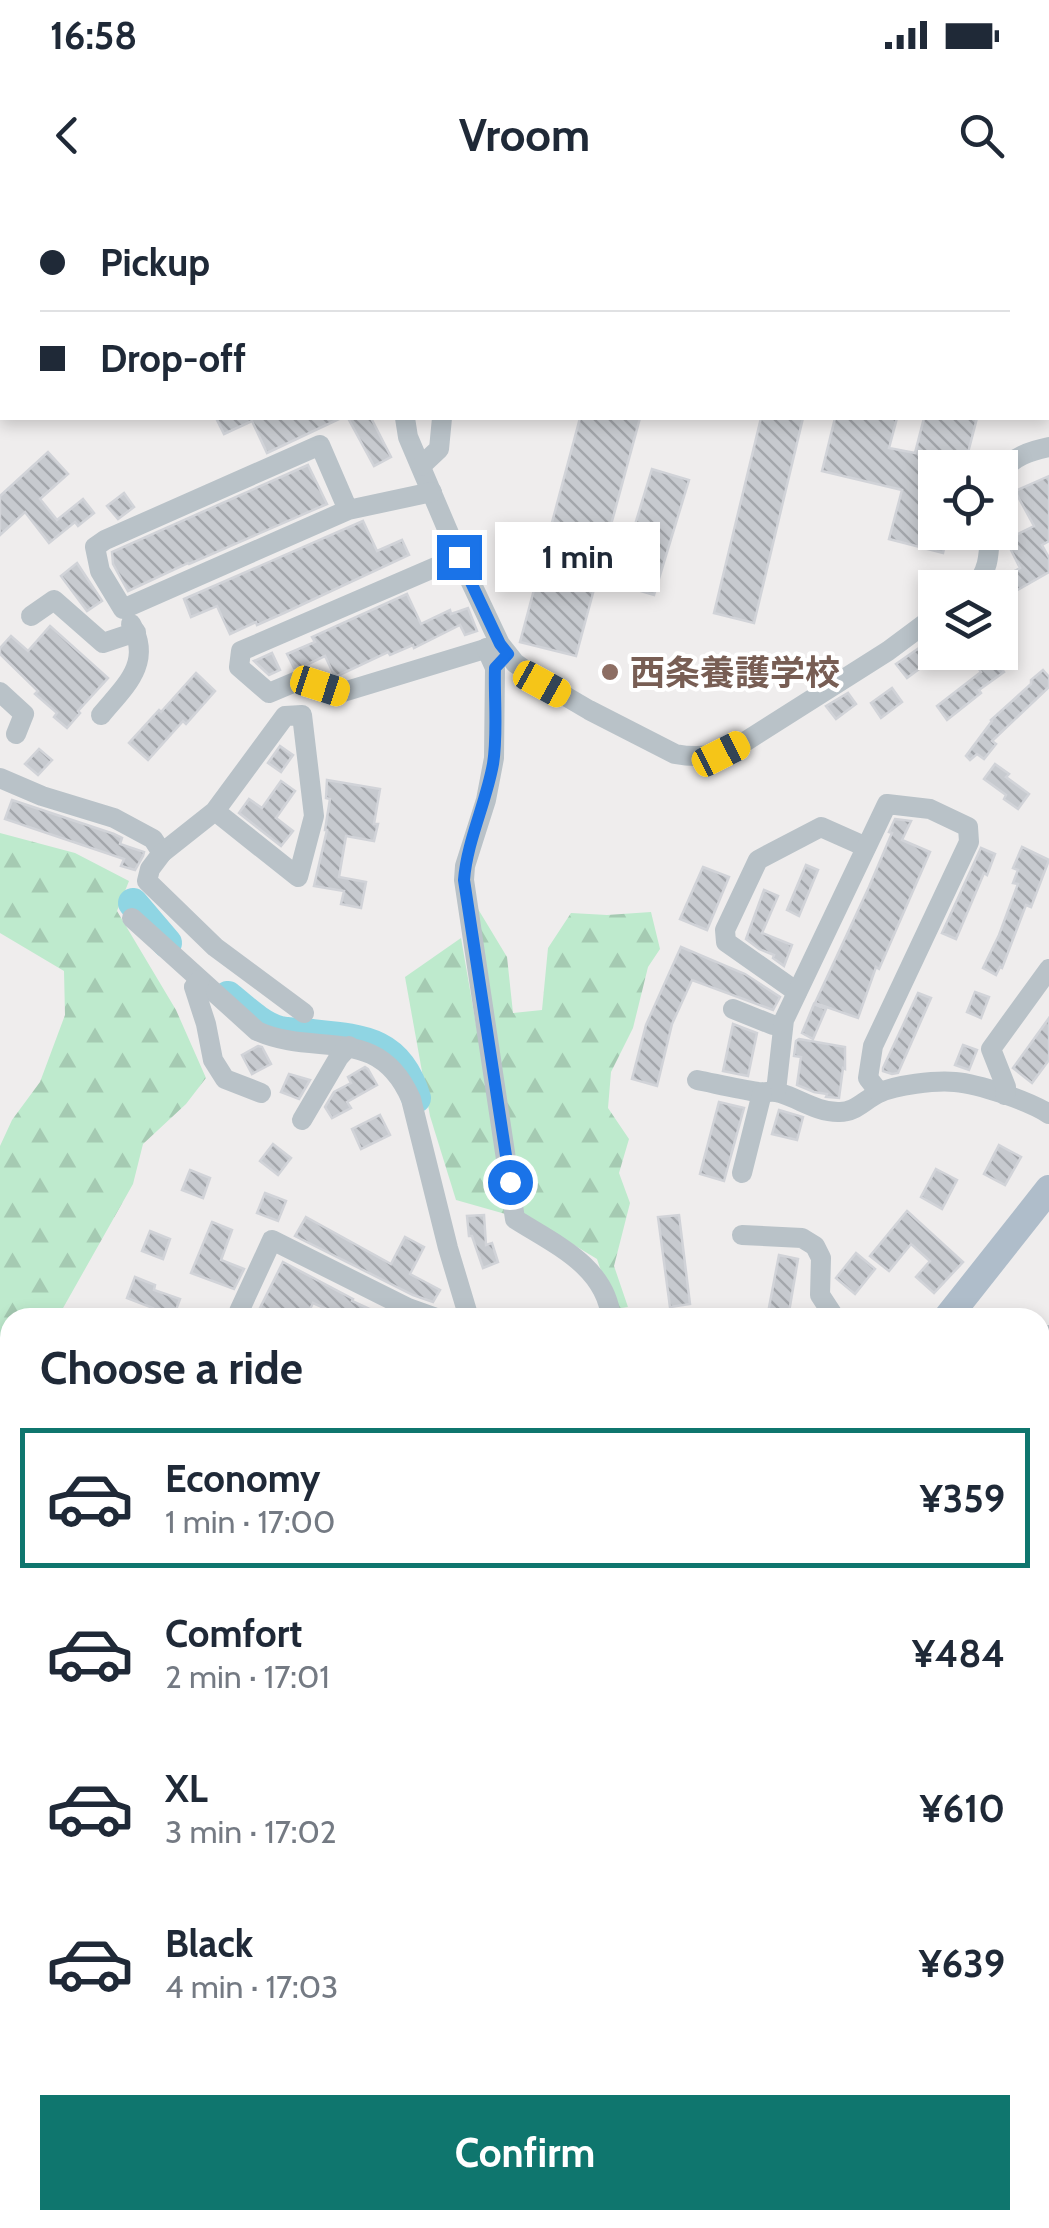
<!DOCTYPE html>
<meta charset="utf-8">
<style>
:root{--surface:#fff;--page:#f2f2f3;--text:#1f2937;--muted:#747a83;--line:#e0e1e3;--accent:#0f766e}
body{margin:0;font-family:Cabin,"Noto Sans JP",sans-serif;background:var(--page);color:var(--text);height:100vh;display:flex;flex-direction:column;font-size:38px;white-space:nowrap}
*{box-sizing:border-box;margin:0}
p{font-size:32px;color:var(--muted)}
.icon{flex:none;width:55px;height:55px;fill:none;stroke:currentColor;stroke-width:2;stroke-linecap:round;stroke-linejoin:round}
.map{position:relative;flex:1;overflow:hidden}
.panel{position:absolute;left:0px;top:1108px;width:1050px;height:922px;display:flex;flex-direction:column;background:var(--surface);border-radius:30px 30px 0 0;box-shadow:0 5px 15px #0003}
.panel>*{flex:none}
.hud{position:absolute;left:0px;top:0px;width:1050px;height:220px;box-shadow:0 5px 15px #0003;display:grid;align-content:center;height:220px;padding:0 40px;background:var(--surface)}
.controls{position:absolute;left:918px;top:250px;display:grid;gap:20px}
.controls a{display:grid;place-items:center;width:100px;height:100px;border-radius:0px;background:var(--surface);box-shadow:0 5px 15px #0003;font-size:50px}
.end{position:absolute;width:45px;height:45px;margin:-22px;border:12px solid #1a73e8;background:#fff;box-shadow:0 0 0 5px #fff}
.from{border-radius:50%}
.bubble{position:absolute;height:70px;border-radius:0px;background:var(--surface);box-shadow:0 5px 15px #0003;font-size:32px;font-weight:800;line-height:70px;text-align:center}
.car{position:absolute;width:30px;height:60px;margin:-30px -15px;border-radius:12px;box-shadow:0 0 8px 2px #0007;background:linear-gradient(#f5c518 24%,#345 0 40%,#f5c518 0 76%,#345 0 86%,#f5c518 0)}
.hud b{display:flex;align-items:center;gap:35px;height:95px;font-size:38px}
.hud b+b{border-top:2px solid var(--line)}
.hud i{width:25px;height:25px;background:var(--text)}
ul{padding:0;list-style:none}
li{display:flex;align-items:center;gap:30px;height:140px;margin:0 20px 15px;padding:0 20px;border:5px solid transparent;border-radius:0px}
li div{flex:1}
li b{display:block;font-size:38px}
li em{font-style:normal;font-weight:800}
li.selected{border-color:var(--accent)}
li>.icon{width:90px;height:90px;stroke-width:1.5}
h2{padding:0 40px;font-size:45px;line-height:120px}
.primary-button{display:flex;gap:20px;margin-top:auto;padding:20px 40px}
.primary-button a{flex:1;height:115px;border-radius:0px;background:var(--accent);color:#fff;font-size:40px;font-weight:800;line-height:115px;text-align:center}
.status{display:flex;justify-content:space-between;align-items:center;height:70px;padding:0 50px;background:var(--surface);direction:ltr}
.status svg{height:28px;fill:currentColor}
header{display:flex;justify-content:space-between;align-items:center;height:130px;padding:0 40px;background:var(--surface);font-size:45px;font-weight:800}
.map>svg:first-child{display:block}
</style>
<div class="status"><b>16:58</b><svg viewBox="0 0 49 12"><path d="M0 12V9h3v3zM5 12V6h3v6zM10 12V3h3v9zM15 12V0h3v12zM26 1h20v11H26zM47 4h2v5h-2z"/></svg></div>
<header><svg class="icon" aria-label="back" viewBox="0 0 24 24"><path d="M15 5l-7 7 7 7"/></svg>Vroom<svg class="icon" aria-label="search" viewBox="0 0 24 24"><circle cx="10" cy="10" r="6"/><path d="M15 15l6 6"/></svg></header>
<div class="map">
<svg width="1049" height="2028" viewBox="0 0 1049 2028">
<defs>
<pattern id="forest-firs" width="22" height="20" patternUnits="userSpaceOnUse" patternTransform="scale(2.5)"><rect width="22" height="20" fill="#beeacd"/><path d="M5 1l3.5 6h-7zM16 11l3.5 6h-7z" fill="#a5cab2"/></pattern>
<pattern id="building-back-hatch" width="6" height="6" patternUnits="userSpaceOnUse" patternTransform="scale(2.5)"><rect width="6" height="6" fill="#c7cacf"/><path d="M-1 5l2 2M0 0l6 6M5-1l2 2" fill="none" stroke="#a3a6ab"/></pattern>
</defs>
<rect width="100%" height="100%" fill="#efeded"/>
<g fill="url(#forest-firs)">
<polygon points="0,633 75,653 129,681 117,711 176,810 206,878 186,904 143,944 133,984 58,1117 10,1118 10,1151 0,1157 0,946 12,920 40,882 65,815 64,771 0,733"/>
<polygon points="475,704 507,757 513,813 542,810 548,748 571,713 607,715 651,712 660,749 648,767 633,828 611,872 608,908 629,939 619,973 630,1003 614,1066 628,1107 614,1109 597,1059 523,1014"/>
<polygon points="461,738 509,1015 456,1000 430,916 405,777"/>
<polygon points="1049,1202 1049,1383 1043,1329 1040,1325 1040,1219"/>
<polygon points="0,1827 10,1830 10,2020 78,2020 64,2028 0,2028"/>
</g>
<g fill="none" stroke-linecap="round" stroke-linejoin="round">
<g stroke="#8fd5e3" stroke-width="30">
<polyline points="133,703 167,743"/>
<path d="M 228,796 C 243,808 261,826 280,831 C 290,833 302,833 312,834 C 364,839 399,841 416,898"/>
<polyline points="1040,1192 1049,1181"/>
<polyline points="1040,1607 1049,1650"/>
</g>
</g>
<g fill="url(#building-back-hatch)" stroke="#d1d3d8" stroke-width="2.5">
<polygon points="216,218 341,218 267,253 252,221 224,234"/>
<polygon points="348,218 371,218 391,257 374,266"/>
<polygon points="580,218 640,218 602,358 623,364 652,269 689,280 654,395 597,378 576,456 520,442"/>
<polygon points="761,218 803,218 754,423 714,413"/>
<polygon points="835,218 897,218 889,248 915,253 924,218 977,218 964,268 935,268 935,332 948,332 943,353 889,339 902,290 822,271"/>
<polygon points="48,252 68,274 40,299 57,320 83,299 94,313 78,326 75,322 49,343 25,312 0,335 0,296"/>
<polygon points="308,265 327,304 189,364 188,363 128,391 113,364 112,352"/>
<polygon points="1049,276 1049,341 1042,345 1049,358 1049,372 1000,400 1000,379 1020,368 1006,340 1034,326 1015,291"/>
<polygon points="124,293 134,307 118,319 107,306"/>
<polygon points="363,321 377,351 402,340 409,355 284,413 257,425 256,422 230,434 217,406 191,417 184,399"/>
<polygon points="77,363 102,401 87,411 61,376"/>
<polygon points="407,394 421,424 450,410 451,414 468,408 477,431 465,435 460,425 414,448 413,445 390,455 388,452 335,477 325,456 302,467 294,468 287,454 315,442 312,437"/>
<polygon points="50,426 108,478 78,511 80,513 67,528 54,517 57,513 35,494 38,491 0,454 0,448 11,436 28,451"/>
<polygon points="935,437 935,457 907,478 896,464"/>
<polygon points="272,453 280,470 269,475 254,461"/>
<polygon points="994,458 1004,472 979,490 981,493 947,520 937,506 981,472 979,469"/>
<polygon points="1043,470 1049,477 1049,487 992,541 996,544 984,559 977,554 970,560 966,556 992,521 991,520 1031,484 1031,480"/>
<polygon points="196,473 215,491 186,524 183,521 148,560 129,543 159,510 161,512"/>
<polygon points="892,488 902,502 881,518 871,503"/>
<polygon points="848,493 856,504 836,519 826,506"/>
<polygon points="280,546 293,555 281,572 268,563"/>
<polygon points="39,549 52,560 38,575 25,564"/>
<polygon points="995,564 1009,574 1006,577 1029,594 1018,609 1004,599 1006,595 984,579"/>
<polygon points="327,580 380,589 374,624 378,624 374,641 346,636 339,677 366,682 361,708 341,704 344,691 314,686 327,630 325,630 330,599 326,598"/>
<polygon points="281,581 295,591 276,618 293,631 281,646 239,613 249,599 262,608"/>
<polygon points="12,600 114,634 122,638 120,644 144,652 143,656 135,670 121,666 124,659 5,619"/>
<polygon points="895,619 911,621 902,640 930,652 879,769 876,767 858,818 815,803 869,687 892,633 889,632"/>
<polygon points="1022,647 1049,660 1031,707 1026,705 1002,768 1000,767 996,775 983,768 999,735 1018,684 1013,683 1018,670 1013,668"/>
<polygon points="981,648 995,654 987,675 984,673 956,739 942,733"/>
<polygon points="806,665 818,670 799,716 787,710"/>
<polygon points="703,667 729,677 707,730 680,719"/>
<polygon points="764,690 778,696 762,733 792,745 784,766 773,758 774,755 759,749 746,739"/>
<polygon points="681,747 745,774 780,797 773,810 692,780 672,824 657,886 632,879 646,825"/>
<polygon points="975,792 989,797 981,818 967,812"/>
<polygon points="918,793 931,798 898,873 892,874 883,871 883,868"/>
<polygon points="814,804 826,809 813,839 802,833"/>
<polygon points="1049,818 1049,860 1032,883 1013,868"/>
<polygon points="733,824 757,833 748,876 723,871"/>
<polygon points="799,839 845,847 845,869 843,868 839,898 826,897 827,894 814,892 797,885 801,857 794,856 796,841"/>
<polygon points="963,845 977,850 969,870 955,865"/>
<polygon points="258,846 262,847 271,864 252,874 242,855"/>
<polygon points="365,867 368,869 377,885 347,902 351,908 332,918 325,907 334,892 351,883 348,877"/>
<polygon points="289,874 310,880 299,899 281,892"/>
<polygon points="719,902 744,908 724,981 700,974"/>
<polygon points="779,910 803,917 797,940 772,934"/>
<polygon points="380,915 390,935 361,949 352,929"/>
<polygon points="273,944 291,958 278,975 260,961"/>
<polygon points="999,945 1021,957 1005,985 984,974"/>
<polygon points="936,969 957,980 942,1009 921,997"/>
<polygon points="190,970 210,978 203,998 182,990"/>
<polygon points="265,993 286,1001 278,1021 257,1013"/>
<polygon points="907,1011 963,1062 934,1093 916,1077 930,1061 911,1044 889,1071 870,1056"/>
<polygon points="484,1015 486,1045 492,1043 498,1062 483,1068 472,1036 469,1036 467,1016"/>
<polygon points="679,1015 690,1104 670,1107 658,1017"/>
<polygon points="306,1017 391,1064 405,1037 424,1047 410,1074 440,1090 433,1102 413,1095 295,1036"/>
<polygon points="212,1022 232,1030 221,1060 244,1069 234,1089 191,1073"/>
<polygon points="150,1031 170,1039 163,1059 142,1051"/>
<polygon points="856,1053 875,1069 855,1094 836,1078"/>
<polygon points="779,1055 798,1059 788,1118 767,1118"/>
<polygon points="283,1062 353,1099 352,1101 389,1118 346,1118 313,1103 306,1118 280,1118 260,1108"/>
<polygon points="135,1077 155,1085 154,1090 180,1099 173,1118 152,1112 153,1108 127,1098"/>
</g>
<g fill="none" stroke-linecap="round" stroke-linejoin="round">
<g stroke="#b9c2c8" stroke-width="20">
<polyline points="476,2 478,0"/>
<polyline points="522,2 524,0"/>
<polyline points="0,10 2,10"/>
<path d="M 405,218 L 408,237 L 459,357 L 500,444 L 515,463 L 543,483 L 589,510 L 675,554 C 702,559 719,555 743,543 L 888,451 L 935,416"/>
<polyline points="421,266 439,249 442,218"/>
<path d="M 1000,272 C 1014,257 1029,251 1049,247"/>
<polyline points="348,310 320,245 105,340 95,347 100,371 123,409 348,310 432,292"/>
<polyline points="459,357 241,451 239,467 269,493 300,480 340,493 498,445"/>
<path d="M 973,388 C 989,372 989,354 990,332"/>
<polyline points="31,416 54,400 103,443 136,432"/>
<path d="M 486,448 L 495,468 L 494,558 L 486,600 L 465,666 L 464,680 L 515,1019 C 554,1044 606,1066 611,1118"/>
<polyline points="0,492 24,514 16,534"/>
<path d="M 101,515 C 125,486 153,463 131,424"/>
<polyline points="0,578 42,596 114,618 153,639 162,653 215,611 285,516 302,515 314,616 298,677 215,611"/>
<polyline points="162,653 150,669 147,681 215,747 304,813"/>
<path d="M 132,718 L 257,831 C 317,858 378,823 411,899 L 448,1048 L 469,1118"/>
<polyline points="200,780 194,787 206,824 213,860 225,879 261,893"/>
<polyline points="797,792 726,742 725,730 758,660 821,627 866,647"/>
<polyline points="733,809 773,825 783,825"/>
<path d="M 697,880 C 717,884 738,889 758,892 C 766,893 773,890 780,893 C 800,899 817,912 838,912 C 855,913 864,900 879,893 C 895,885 936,880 955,882 C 979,884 1029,901 1049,914"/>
<polyline points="776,891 784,820 887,604 930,609 968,627 969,642 873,846 868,878 879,892"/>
<polyline points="1005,895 1006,887 991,849 1049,769"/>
<polyline points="302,920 339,857 349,846"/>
<polyline points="742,973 762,893"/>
<polyline points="742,1035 802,1038 815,1046 821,1058 820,1095 835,1118"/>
<polyline points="236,1118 272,1040 408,1108 436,1118"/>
<polyline points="1040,1143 1049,1135"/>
<polyline points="0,1226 10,1232"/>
<polyline points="0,1279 10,1281"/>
<polyline points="0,1332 10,1334"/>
<polyline points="0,1480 10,1498"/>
<polyline points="0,1537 10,1535"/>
<polyline points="1040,1744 1049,1781"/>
<polyline points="0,1750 10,1760"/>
<polyline points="231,2020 247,2028"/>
<polyline points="595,2020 708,2028"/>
<polyline points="806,2028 808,2020"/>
</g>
<g stroke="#afbdca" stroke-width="28">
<polyline points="947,1118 1049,989"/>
<polyline points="319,2028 321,2020"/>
</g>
</g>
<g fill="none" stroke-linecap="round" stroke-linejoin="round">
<path stroke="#1a73e8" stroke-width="12" d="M 459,357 L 500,444 L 508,454 L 495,468 C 494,499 498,534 493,564 C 486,603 467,641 464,680 L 510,982"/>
</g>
<circle fill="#8d6e63" stroke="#fff" stroke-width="4" cx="610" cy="472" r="10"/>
<g text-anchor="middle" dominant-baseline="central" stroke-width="8" stroke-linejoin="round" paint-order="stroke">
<g font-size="35" font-weight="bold" fill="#785e54" stroke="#fff" text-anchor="start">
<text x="630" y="472">西条養護学校</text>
</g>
</g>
</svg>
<div class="controls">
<a><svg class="icon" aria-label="locate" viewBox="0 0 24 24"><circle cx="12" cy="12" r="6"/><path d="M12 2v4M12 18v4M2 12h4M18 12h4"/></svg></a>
<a><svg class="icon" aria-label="layers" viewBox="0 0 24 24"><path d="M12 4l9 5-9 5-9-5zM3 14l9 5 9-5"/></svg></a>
</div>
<i class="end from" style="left:510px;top:982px"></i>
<i class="end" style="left:459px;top:357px"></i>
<div class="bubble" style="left:495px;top:322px;width:165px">1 min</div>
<i class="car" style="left:542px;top:484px;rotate:119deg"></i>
<i class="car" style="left:320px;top:486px;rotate:108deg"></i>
<i class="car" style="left:721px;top:554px;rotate:63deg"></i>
<div class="hud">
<b><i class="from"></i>Pickup</b>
<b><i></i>Drop-off</b>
</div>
<section class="panel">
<h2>Choose a ride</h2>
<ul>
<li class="selected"><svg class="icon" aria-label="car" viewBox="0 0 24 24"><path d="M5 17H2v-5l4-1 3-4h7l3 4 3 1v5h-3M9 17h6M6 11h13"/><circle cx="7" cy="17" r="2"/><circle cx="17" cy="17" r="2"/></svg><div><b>Economy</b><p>1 min · 17:00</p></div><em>¥359</em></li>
<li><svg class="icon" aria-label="car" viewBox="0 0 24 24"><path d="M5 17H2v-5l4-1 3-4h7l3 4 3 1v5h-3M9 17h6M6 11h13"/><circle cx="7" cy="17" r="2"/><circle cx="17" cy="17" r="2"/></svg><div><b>Comfort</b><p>2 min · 17:01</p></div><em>¥484</em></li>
<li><svg class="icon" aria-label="car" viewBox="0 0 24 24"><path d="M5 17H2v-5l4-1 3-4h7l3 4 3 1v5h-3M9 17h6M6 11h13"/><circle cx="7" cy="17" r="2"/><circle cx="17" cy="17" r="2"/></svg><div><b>XL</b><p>3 min · 17:02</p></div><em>¥610</em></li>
<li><svg class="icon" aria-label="car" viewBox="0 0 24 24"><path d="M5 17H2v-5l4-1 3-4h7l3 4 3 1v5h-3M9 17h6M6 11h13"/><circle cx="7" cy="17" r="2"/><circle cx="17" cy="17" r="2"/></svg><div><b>Black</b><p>4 min · 17:03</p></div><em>¥639</em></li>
</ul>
<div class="primary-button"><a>Confirm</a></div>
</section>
</div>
